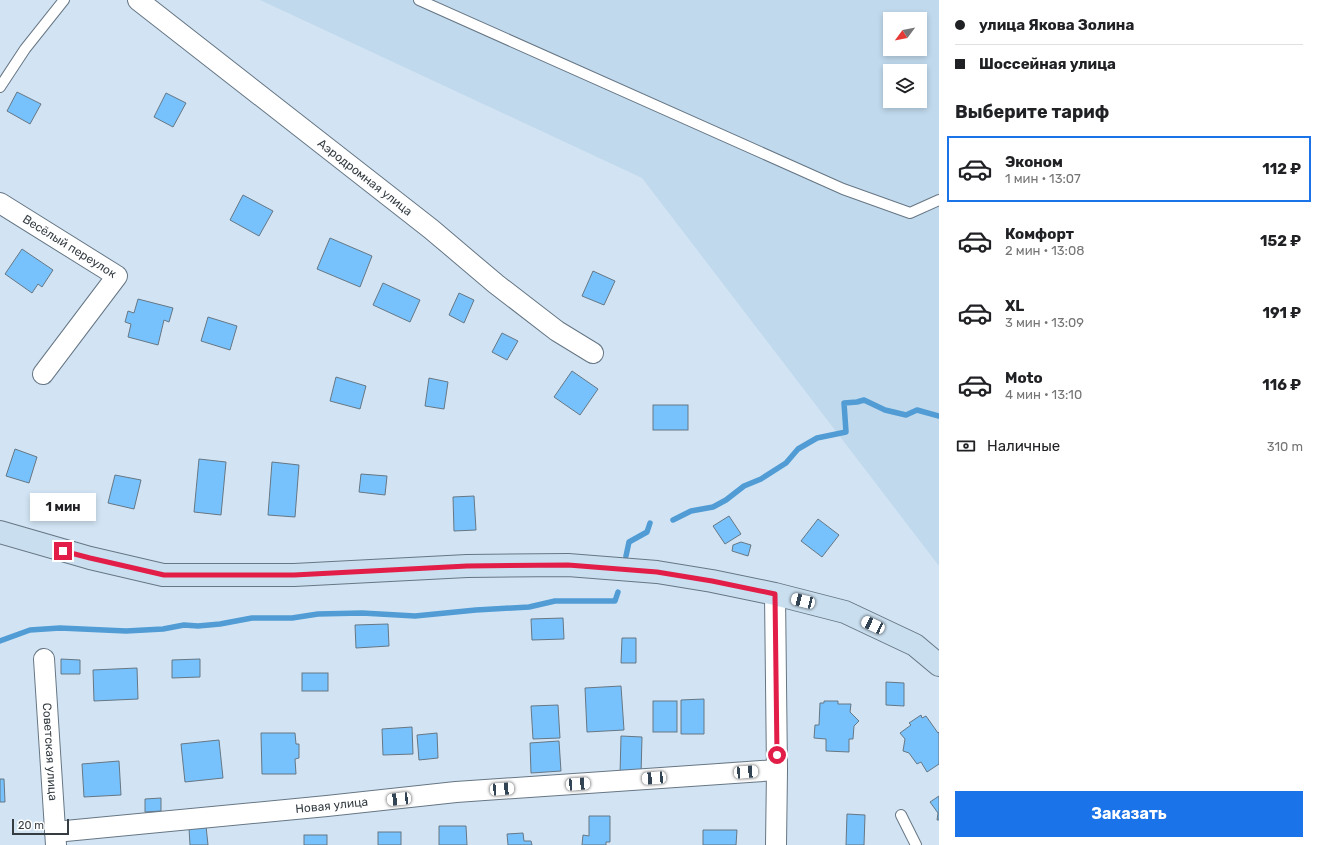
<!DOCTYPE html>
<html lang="ru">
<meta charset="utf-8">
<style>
:root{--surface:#fff;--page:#f2f2f2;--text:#202124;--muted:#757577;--line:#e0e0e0;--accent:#1a73e8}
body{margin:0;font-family:Rubik,sans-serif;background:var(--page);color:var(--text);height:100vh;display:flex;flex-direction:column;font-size:15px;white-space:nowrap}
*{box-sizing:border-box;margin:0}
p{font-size:13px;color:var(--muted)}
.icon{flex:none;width:22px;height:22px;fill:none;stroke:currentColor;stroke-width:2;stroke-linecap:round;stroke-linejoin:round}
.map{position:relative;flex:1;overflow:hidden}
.drawer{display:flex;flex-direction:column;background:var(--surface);width:380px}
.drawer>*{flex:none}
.hud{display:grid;align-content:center;height:88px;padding:0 16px;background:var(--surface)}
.needle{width:26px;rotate:238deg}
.tools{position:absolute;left:883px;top:12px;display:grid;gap:8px}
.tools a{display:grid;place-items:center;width:44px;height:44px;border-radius:0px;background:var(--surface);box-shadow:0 2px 6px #0003;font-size:20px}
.scale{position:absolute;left:12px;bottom:10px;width:57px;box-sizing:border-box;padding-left:4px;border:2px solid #353d43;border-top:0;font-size:11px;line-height:14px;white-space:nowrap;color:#353d43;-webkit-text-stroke:3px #fff;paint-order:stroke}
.end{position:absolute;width:18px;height:18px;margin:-9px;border:5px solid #e11d48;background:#fff;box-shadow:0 0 0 2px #fff}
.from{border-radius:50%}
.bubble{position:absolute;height:28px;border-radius:0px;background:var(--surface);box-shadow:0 2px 6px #0003;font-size:13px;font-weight:700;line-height:28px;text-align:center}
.car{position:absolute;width:12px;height:24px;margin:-12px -6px;border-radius:5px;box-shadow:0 0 3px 1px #0007;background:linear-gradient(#fff 24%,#345 0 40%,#fff 0 76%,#345 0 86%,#fff 0)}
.hud b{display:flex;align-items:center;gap:14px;height:38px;font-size:15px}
.hud b+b{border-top:1px solid var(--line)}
.hud i{width:10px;height:10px;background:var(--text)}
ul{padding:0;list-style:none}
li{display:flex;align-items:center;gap:12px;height:66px;margin:0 8px 6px;padding:0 8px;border:2px solid transparent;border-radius:0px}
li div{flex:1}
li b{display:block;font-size:15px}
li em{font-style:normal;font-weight:700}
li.on{border-color:var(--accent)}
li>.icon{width:36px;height:36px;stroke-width:1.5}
h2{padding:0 16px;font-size:18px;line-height:48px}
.pay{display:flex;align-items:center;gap:10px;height:44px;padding:0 16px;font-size:15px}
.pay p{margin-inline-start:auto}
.cta{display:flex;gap:8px;margin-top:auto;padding:8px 16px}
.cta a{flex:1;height:46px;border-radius:0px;background:var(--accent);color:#fff;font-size:16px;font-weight:700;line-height:46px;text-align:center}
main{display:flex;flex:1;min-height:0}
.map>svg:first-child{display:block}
</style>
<main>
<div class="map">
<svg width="939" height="845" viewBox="0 0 939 845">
<rect width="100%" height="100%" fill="#d2e4f4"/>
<path fill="#c0d9ec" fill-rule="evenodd" d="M 260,0 L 939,0 L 939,566 L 642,178 ZM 890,19 L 920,19 L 920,49 L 890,49 ZM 890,71 L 920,71 L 920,101 L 890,101 Z"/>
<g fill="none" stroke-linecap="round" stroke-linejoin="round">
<g stroke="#519cd4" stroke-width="5.5">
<polyline points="673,520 691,511 713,507 726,500 744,486 761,479 786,463 798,449 817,438 846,432 844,403 857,402 864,400 885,410 906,415 917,410 939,416"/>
<polyline points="626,556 629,542 647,532 650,523"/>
<polyline points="0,641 30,630 60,628 126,631 163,629 184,625 198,626 220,624 252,618 292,618 318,614 362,613 415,616 476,610 529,607 555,601 615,601 618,592"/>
</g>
</g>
<g fill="#77c2fc" stroke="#667784">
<polygon points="17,92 41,104 30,124 7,111"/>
<polygon points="166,93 186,103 173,127 154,117"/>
<polygon points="243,195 273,211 259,236 230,220"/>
<polygon points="330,238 372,256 360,287 317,269"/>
<polygon points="22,249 53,270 42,287 38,284 32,293 5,274"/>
<polygon points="593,271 615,281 604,305 582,296"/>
<polygon points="383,283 420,300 410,322 373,305"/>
<polygon points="459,293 474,300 464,323 449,315"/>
<polygon points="138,299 173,308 169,322 164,320 158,345 128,337 131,324 125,322 128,311 134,313"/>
<polygon points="208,317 237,326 230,350 201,341"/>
<polygon points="502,333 518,341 507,360 492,352"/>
<polygon points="572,371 598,389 580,415 554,397"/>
<polygon points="336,377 366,386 360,409 330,401"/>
<polygon points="429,378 448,382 444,409 425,406"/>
<rect x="653" y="405" width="35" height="25"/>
<polygon points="15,449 37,457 29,483 6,476"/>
<polygon points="199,459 226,462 221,515 194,512"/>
<polygon points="272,462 299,465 295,517 268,515"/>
<polygon points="361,474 387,476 385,495 359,492"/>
<polygon points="115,475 141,480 134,509 108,503"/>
<polygon points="474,496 476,530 454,531 453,497"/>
<polygon points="729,516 741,534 725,544 713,526"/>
<polygon points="818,519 839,535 822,557 801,541"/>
<polygon points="741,542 751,545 748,556 732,551 733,545"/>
<polygon points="563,618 564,639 532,640 531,619"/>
<polygon points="388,624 389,646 356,648 355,625"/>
<polygon points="622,638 636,638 636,663 621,663"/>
<polygon points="61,659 80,660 80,674 61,674"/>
<polygon points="200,659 200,677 172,678 172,660"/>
<polygon points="137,668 138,699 94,701 93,670"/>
<rect x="302" y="673" width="26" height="18"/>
<polygon points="886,682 904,683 904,706 886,705"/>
<polygon points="621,686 624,730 587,732 585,688"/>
<polygon points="704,699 704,734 681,734 681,700"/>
<rect x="653" y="701" width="24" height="31"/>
<polygon points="824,701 838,701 838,704 851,704 850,712 859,721 854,726 853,739 849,739 849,752 826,751 826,739 814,738 815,725 819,725 820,703 824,703"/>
<polygon points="558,705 560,738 533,739 531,706"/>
<polygon points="921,715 922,718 926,716 938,733 939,732 939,764 927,772 921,762 917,764 909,753 903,751 905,739 900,733 911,725 909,723"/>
<polygon points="412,727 413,754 383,755 382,729"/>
<polygon points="261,733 295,733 296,744 299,744 299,758 295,759 296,774 262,774"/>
<polygon points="437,733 438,758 419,760 417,735"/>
<polygon points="621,736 642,737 641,775 620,775"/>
<polygon points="219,740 223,778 185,782 181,744"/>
<polygon points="559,741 561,771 531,773 530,743"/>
<polygon points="119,761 121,795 84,797 82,764"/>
<polygon points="0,779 4,779 5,802 0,802"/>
<polygon points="939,796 939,820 937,820 938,813 930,802"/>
<polygon points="161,798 161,811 145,812 145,799"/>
<polygon points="847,814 865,815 864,845 846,845"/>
<polygon points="589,816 610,816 610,842 606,842 606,845 582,845 583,835 589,836"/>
<polygon points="206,826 208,845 190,845 189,828"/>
<polygon points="439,826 466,826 467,845 439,845"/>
<polygon points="703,830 737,830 736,845 703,845"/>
<rect x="378" y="832" width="23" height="13"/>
<polygon points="523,833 524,841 531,841 532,845 508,845 507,834"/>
<rect x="304" y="835" width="23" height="10"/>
</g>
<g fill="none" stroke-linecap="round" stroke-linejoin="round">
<g stroke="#667684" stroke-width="12">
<g id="service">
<polyline points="419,0 843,189 910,213 939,200"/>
<polyline points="0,87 25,49 64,0"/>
<polyline points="901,815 916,845"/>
</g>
</g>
<g stroke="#667684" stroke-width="22">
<g id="minor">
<path id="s1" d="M 138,0 L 431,229 L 496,284 L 557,331 L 593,353"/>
<path id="s2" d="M 0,203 L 117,276 L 43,374"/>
<polyline points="775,594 777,770 776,845"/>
<path id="s3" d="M 44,659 L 56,845"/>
<path id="s4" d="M 55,832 L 327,806 L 456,792 L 777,770"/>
</g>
</g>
<g stroke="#667684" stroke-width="24">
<polyline id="secondary" points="0,532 90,558 163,575 294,575 467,566 568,565 657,572 712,581 775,594 845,612 915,645 939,665"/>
</g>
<use href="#service" stroke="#fff" stroke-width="10"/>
<use href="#minor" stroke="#fff" stroke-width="20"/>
<use href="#secondary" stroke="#c9deee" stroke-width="22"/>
</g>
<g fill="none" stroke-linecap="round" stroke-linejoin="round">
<polyline stroke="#e11d48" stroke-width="5" points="63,551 90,558 164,575 294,575 467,566 568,565 657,572 712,581 775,594 777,755"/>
</g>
<g text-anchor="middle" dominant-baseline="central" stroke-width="3" stroke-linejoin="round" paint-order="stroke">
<g font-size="12" fill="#353d43" stroke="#fff">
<text stroke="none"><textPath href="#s1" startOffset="288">Аэродромная улица</textPath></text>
<text stroke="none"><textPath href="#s2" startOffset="82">Весёлый переулок</textPath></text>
<text stroke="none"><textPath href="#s3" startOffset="93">Советская улица</textPath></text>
<text stroke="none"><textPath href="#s4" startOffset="278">Новая улица</textPath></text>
</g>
</g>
</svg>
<div class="tools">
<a><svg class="needle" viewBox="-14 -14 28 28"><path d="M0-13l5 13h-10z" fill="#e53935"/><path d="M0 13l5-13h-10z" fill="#757577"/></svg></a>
<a><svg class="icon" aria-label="layers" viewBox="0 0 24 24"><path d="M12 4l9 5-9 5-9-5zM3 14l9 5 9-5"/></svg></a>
</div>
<div class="scale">20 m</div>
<i class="end from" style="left:777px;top:755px"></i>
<i class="end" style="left:63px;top:551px"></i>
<div class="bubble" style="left:30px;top:493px;width:66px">1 мин</div>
<i class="car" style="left:803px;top:601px;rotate:284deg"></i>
<i class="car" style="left:873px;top:625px;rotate:295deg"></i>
<i class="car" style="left:746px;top:772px;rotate:86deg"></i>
<i class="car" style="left:654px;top:778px;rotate:266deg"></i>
<i class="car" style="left:578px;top:784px;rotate:86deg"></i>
<i class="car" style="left:502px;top:789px;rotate:86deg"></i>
<i class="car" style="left:399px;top:799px;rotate:264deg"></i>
</div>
<section class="drawer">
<div class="hud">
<b><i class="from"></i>улица Якова Золина</b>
<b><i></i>Шоссейная улица</b>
</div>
<h2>Выберите тариф</h2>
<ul>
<li class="on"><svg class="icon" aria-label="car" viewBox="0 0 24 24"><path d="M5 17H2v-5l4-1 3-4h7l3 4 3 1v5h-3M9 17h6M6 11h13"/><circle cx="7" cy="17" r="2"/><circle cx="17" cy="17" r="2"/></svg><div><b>Эконом</b><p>1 мин · 13:07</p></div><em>112 ₽</em></li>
<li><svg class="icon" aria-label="car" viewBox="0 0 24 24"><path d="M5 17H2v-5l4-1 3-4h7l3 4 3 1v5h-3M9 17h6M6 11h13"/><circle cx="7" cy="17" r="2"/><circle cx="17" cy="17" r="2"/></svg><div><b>Комфорт</b><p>2 мин · 13:08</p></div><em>152 ₽</em></li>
<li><svg class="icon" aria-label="car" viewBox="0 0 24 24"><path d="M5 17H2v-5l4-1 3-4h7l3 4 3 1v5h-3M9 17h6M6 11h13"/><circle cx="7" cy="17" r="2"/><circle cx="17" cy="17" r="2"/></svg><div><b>XL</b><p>3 мин · 13:09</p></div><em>191 ₽</em></li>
<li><svg class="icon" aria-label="car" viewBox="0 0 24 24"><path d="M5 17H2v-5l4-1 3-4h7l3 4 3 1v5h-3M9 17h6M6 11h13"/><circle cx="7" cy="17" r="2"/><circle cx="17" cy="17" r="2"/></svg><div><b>Moto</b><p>4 мин · 13:10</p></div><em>116 ₽</em></li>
</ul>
<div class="pay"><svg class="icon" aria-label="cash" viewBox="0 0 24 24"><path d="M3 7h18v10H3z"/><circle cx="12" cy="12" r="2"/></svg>Наличные<p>310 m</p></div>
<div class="cta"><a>Заказать</a></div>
</section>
</main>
